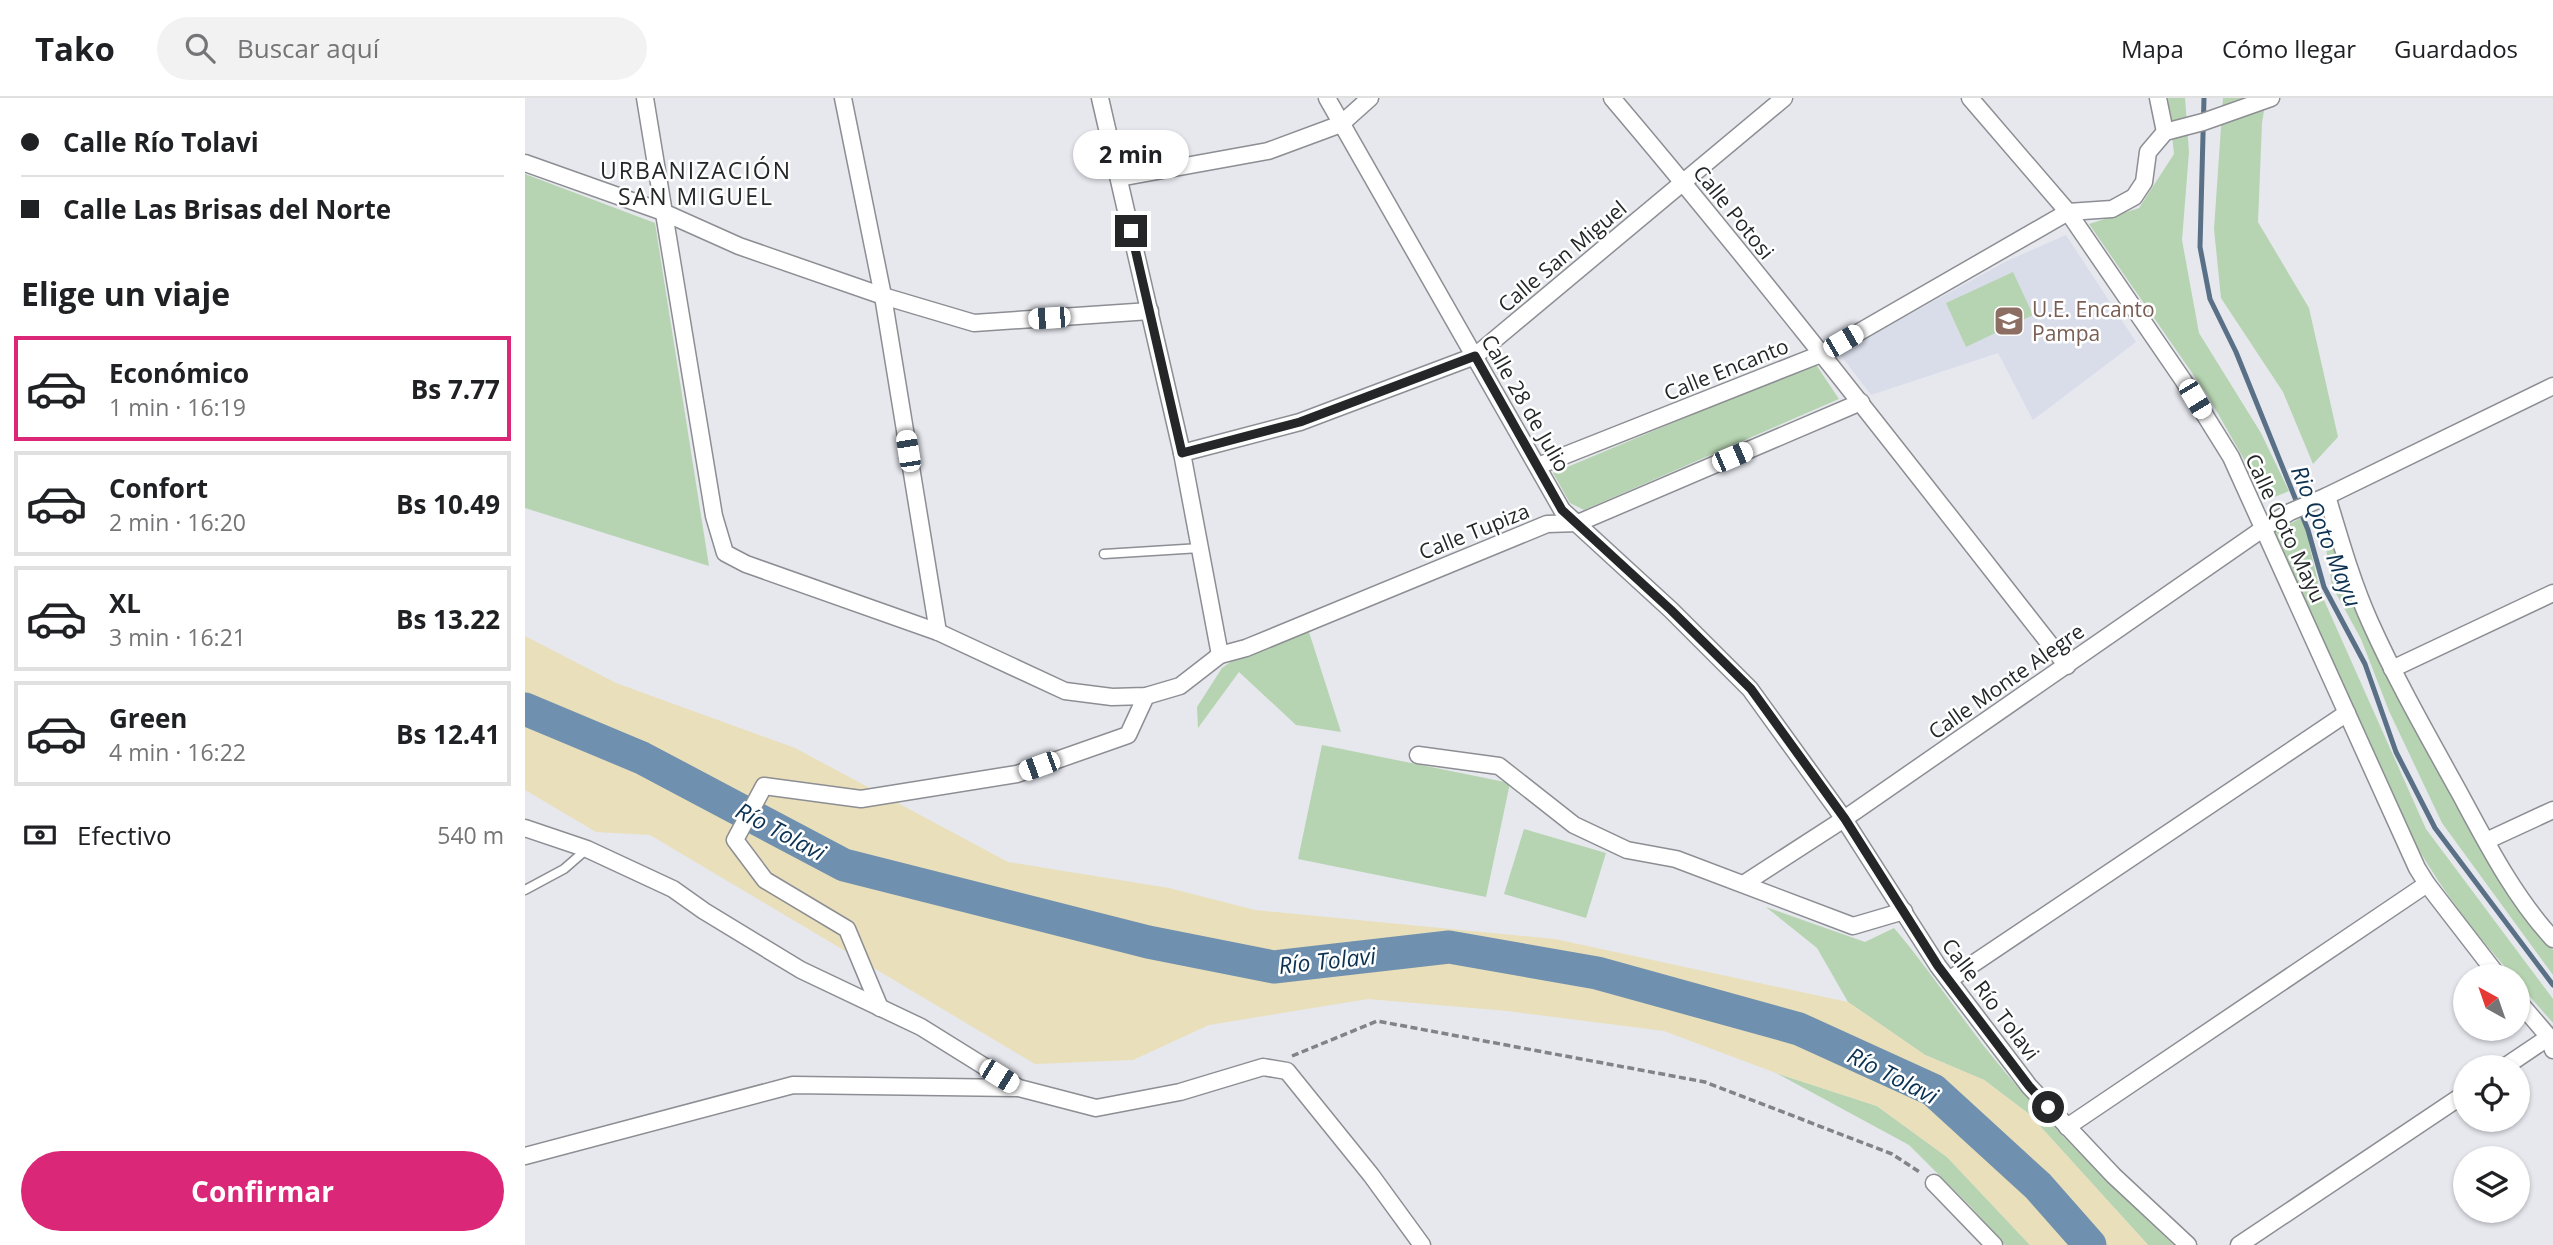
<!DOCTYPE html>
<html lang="es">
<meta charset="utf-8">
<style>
:root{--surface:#fff;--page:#f2f2f2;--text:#202124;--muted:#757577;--line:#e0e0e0;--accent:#db2777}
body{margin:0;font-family:"Open Sans",sans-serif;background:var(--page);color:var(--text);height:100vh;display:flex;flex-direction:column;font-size:26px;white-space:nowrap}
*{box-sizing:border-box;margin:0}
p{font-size:23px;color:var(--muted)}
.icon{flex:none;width:38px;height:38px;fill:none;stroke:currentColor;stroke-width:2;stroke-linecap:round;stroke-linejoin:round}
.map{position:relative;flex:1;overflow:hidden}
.details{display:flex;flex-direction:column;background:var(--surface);width:525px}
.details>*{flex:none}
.guide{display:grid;align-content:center;height:154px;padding:0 21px;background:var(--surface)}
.needle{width:46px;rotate:320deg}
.fabs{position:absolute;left:1928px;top:866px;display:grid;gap:14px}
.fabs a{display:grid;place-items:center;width:77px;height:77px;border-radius:50%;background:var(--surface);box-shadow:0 2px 5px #0004;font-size:35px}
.end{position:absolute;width:32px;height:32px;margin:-16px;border:9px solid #252628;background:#fff;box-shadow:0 0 0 4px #fff}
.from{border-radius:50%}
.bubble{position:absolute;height:49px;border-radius:24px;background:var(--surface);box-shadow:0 2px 5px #0004;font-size:23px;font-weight:700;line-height:49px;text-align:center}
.car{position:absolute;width:21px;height:42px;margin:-21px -10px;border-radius:9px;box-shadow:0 0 5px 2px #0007;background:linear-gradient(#fff 24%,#345 0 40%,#fff 0 76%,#345 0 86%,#fff 0)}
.guide b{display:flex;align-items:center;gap:24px;height:66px;font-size:26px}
.guide b+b{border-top:2px solid var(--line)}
.guide i{width:18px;height:18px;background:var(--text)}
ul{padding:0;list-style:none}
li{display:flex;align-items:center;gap:21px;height:105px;margin:0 14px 10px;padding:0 7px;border:4px solid var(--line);border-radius:0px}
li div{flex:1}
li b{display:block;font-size:26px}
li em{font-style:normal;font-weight:700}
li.active{border-color:var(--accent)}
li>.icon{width:63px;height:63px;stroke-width:1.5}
h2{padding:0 21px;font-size:32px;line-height:84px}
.pay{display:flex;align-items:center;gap:18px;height:77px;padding:0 21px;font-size:26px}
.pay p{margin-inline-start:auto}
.action{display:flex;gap:14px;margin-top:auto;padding:14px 21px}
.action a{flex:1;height:80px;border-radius:42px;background:var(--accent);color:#fff;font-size:28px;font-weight:700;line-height:80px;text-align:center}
header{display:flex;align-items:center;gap:42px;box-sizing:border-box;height:98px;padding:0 35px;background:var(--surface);border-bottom:2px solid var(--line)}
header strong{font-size:33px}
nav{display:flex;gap:38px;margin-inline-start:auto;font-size:24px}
.search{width:490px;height:63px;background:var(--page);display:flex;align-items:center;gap:18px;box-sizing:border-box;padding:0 24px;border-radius:38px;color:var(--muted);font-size:26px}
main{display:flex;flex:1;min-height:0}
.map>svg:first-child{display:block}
</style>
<header>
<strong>Tako</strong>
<div class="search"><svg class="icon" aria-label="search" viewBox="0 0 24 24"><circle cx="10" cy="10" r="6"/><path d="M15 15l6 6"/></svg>Buscar aquí</div>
<nav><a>Mapa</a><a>Cómo llegar</a><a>Guardados</a></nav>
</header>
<main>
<section class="details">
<div class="guide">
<b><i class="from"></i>Calle Río Tolavi</b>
<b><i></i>Calle Las Brisas del Norte</b>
</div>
<h2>Elige un viaje</h2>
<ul>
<li class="active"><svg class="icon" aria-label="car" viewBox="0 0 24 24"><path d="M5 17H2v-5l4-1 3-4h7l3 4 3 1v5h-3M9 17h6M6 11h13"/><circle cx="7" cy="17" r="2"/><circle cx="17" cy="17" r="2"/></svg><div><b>Económico</b><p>1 min · 16:19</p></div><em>Bs 7.77</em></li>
<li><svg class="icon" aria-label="car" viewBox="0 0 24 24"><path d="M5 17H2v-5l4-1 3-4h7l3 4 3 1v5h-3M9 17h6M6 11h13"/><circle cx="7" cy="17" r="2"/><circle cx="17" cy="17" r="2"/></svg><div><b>Confort</b><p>2 min · 16:20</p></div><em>Bs 10.49</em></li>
<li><svg class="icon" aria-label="car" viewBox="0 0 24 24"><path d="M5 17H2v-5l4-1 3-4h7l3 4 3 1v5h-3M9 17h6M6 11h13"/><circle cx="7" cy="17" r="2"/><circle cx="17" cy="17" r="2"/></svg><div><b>XL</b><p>3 min · 16:21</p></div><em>Bs 13.22</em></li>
<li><svg class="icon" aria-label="car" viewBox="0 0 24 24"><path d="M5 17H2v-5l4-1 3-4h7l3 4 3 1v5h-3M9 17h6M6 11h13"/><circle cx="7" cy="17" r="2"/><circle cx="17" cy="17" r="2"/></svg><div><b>Green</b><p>4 min · 16:22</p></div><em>Bs 12.41</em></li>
</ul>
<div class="pay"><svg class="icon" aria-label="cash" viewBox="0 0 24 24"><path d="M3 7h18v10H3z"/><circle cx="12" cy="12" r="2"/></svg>Efectivo<p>540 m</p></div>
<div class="action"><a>Confirmar</a></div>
</section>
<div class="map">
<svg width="2028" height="1147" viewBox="0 0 2028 1147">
<rect width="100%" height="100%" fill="#e6e8ee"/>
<polygon fill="#d9ddea" points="1541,137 1611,244 1508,322 1473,255 1346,297 1314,255 1482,163"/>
<g fill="#b6d4b1">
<polygon points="1643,0 1660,0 1664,54 1657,142 1674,235 1736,335 1764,393 1742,402 1683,298 1564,126 1614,110 1649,56"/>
<polygon points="1698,0 1741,0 1737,25 1733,124 1784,210 1813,339 1788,366 1758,294 1696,200 1689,131"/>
<polygon points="0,76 130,125 184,468 0,410"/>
<polygon points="1488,174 1508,217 1441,249 1421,205"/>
<polygon points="1290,265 1314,301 1059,412 1045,405 1028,375"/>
<polygon points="1795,412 1849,549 1921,688 1970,771 2002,819 2028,852 2028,877 1917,725 1864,613 1836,541 1807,488"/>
<path d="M 1778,419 L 1795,493 L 1901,731 L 2028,901 L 2028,925 L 1993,885 L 1993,878 L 1988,878 C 1951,837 1919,795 1891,747 L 1749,434 Z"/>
<polygon points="784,534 816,634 771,627 714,574 673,630 672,609 697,570 707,563"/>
<polygon points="797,647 985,685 961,799 773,761"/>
<polygon points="999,731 1081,755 1061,820 979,796"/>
<path d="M 1241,809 L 1340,844 L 1369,830 C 1408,876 1441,928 1480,974 C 1532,1036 1591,1091 1649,1147 L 1623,1147 L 1504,1016 L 1459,982 L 1400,957 L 1323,904 L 1292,850 Z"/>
<polygon points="1251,975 1352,1008 1422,1059 1505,1147 1480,1147 1446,1109 1384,1047"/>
</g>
<polygon fill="#e9dfba" points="0,538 91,585 270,650 483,764 644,790 730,812 1030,841 1323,904 1400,957 1459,982 1504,1016 1623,1147 1505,1147 1422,1059 1352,1008 1251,975 1139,933 982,913 843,901 684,927 608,962 510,966 125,737 71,734 0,692"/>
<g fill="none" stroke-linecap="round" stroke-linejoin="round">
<polyline stroke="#597086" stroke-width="5" points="1679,0 1675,149 1685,201 1711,254 1783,432 1799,489 1840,566 1871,654 1910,730 2028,887"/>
<polyline stroke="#6f90af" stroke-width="33" points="0,611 117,660 319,767 623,844 749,869 924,849 1072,875 1274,931 1408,992 1513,1088 1565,1147"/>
<g stroke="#8c8e93" stroke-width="11">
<g id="lane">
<polyline points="579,456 675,450"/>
<polyline points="0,792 39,771 62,751"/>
</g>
</g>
<g stroke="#8c8e93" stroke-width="19">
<g id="street">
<polyline points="120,0 189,418 200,455 221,466 413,534 540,593 587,599 621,598 655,588 695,557 721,550 1022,426 1053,425 1336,304"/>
<polyline points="318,0 358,198 413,534"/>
<polyline points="575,0 657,355 695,557"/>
<polyline points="802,0 1037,412 1146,512 1225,591 1319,721 1413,868 1504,988 1589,1078 1663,1147"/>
<path d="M 1087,0 C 1244,185 1392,377 1542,568"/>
<polyline points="1445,0 1543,114 1658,282 1706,359 1892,770 1902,786 1973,878"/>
<polyline points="1633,0 1640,34"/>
<polyline points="0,65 138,114 214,148 358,198 449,225 625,213"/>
<polyline points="594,80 743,53 816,26 845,0"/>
<polyline points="657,355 775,324 950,258 1259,0"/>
<polyline points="1013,368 1296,256 1543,114 1587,111 1609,99 1619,84 1623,54 1640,34 1678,24 1746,0"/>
<path d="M 1802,398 C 1815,441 1827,484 1845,524 C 1871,582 1903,638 1934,694 C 1961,744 1989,799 2028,841"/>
<polyline points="1867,571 2028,495"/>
<polyline points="893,657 974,668 1049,727 1102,752 1151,761 1328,828 1379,813"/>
<polyline points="0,730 62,751 148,791 179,813 276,872 396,929 494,990 571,1010 655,994 738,969 762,973 846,1077 897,1147"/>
<polyline points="1961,743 2028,712"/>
<polyline points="1220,785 1319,721 1739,430 1765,414 1802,398 2028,288"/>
<polyline points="1424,882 1822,615"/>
<polyline points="1993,903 2024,939 2028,952"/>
<polyline points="355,910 322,831 240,782 210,742 239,688 336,701 492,676 603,637 621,598"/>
<polyline points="1978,970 2024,939"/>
<polyline points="1542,1029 1902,786"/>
<polyline points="0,1058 268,987 491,990"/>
<polyline points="1409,1085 1469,1147"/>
<polyline points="1714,1147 1941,995"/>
</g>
</g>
<polyline stroke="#828387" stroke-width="3.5" stroke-dasharray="7 3.5" stroke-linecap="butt" points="767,958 852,923 1180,984 1367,1056 1396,1075"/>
<use href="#lane" stroke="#fff" stroke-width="8"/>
<use href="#street" stroke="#fff" stroke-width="16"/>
</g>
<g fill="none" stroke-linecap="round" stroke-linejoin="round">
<polyline stroke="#252628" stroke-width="9" points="606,133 657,355 775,324 950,258 1037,412 1146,512 1226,591 1320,721 1413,868 1504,988 1523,1009"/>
</g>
<defs>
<g id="school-square" transform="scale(1.575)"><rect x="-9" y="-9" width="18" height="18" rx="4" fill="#8d6e63" stroke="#fff"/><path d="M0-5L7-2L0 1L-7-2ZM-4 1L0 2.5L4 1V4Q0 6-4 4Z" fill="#fff"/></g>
</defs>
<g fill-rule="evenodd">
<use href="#school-square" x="1484" y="223"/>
</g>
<g text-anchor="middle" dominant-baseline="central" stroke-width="5" stroke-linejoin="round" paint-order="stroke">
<g font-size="21" fill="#252628" stroke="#fff">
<text transform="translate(1209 114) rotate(51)">Calle Potosi</text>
<text transform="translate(1037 158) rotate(-40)">Calle San Miguel</text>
<text transform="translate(1201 271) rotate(-22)">Calle Encanto</text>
<text transform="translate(1001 305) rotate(60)">Calle 28 de Julio</text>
<text transform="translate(1761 430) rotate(65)">Calle Qoto Mayu</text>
<text transform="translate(949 433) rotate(-22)">Calle Tupiza</text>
<text transform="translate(1481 583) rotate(-35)">Calle Monte Alegre</text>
<text transform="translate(1466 901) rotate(53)">Calle Río Tolavi</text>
</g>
<g font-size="21" fill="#785e54" stroke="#fff" text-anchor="start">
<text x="1507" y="211">U.E. Encanto<tspan x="1507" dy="24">Pampa</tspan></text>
</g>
<g font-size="23" letter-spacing="2" fill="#252628" stroke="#fff">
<text x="171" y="72">URBANIZACIÓN<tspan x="171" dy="26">SAN MIGUEL</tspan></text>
</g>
<g font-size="23" font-style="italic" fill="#0b3252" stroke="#fff">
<text transform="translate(1802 438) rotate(68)">Rio Qoto Mayu</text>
<text transform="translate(256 733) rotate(28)">Río Tolavi</text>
<text transform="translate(802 862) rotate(-6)">Río Tolavi</text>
<text transform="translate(1368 977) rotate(27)">Río Tolavi</text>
</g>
</g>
</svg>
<div class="fabs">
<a><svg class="needle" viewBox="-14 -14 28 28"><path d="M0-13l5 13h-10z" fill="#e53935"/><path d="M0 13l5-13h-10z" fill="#757577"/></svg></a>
<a><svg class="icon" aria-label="locate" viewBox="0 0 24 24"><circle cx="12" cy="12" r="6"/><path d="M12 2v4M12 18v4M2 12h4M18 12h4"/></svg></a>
<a><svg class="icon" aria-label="layers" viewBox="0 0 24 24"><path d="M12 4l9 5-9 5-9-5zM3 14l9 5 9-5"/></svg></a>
</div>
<i class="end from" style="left:1523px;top:1009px"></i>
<i class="end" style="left:606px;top:133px"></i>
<div class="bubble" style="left:548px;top:32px;width:116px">2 min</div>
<i class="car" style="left:524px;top:220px;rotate:266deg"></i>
<i class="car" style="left:1318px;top:243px;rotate:60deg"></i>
<i class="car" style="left:1670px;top:301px;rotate:149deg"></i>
<i class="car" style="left:383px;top:353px;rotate:351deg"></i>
<i class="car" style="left:1207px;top:359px;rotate:67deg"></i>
<i class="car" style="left:514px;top:668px;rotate:250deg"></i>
<i class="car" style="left:474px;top:978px;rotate:122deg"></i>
</div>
</main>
